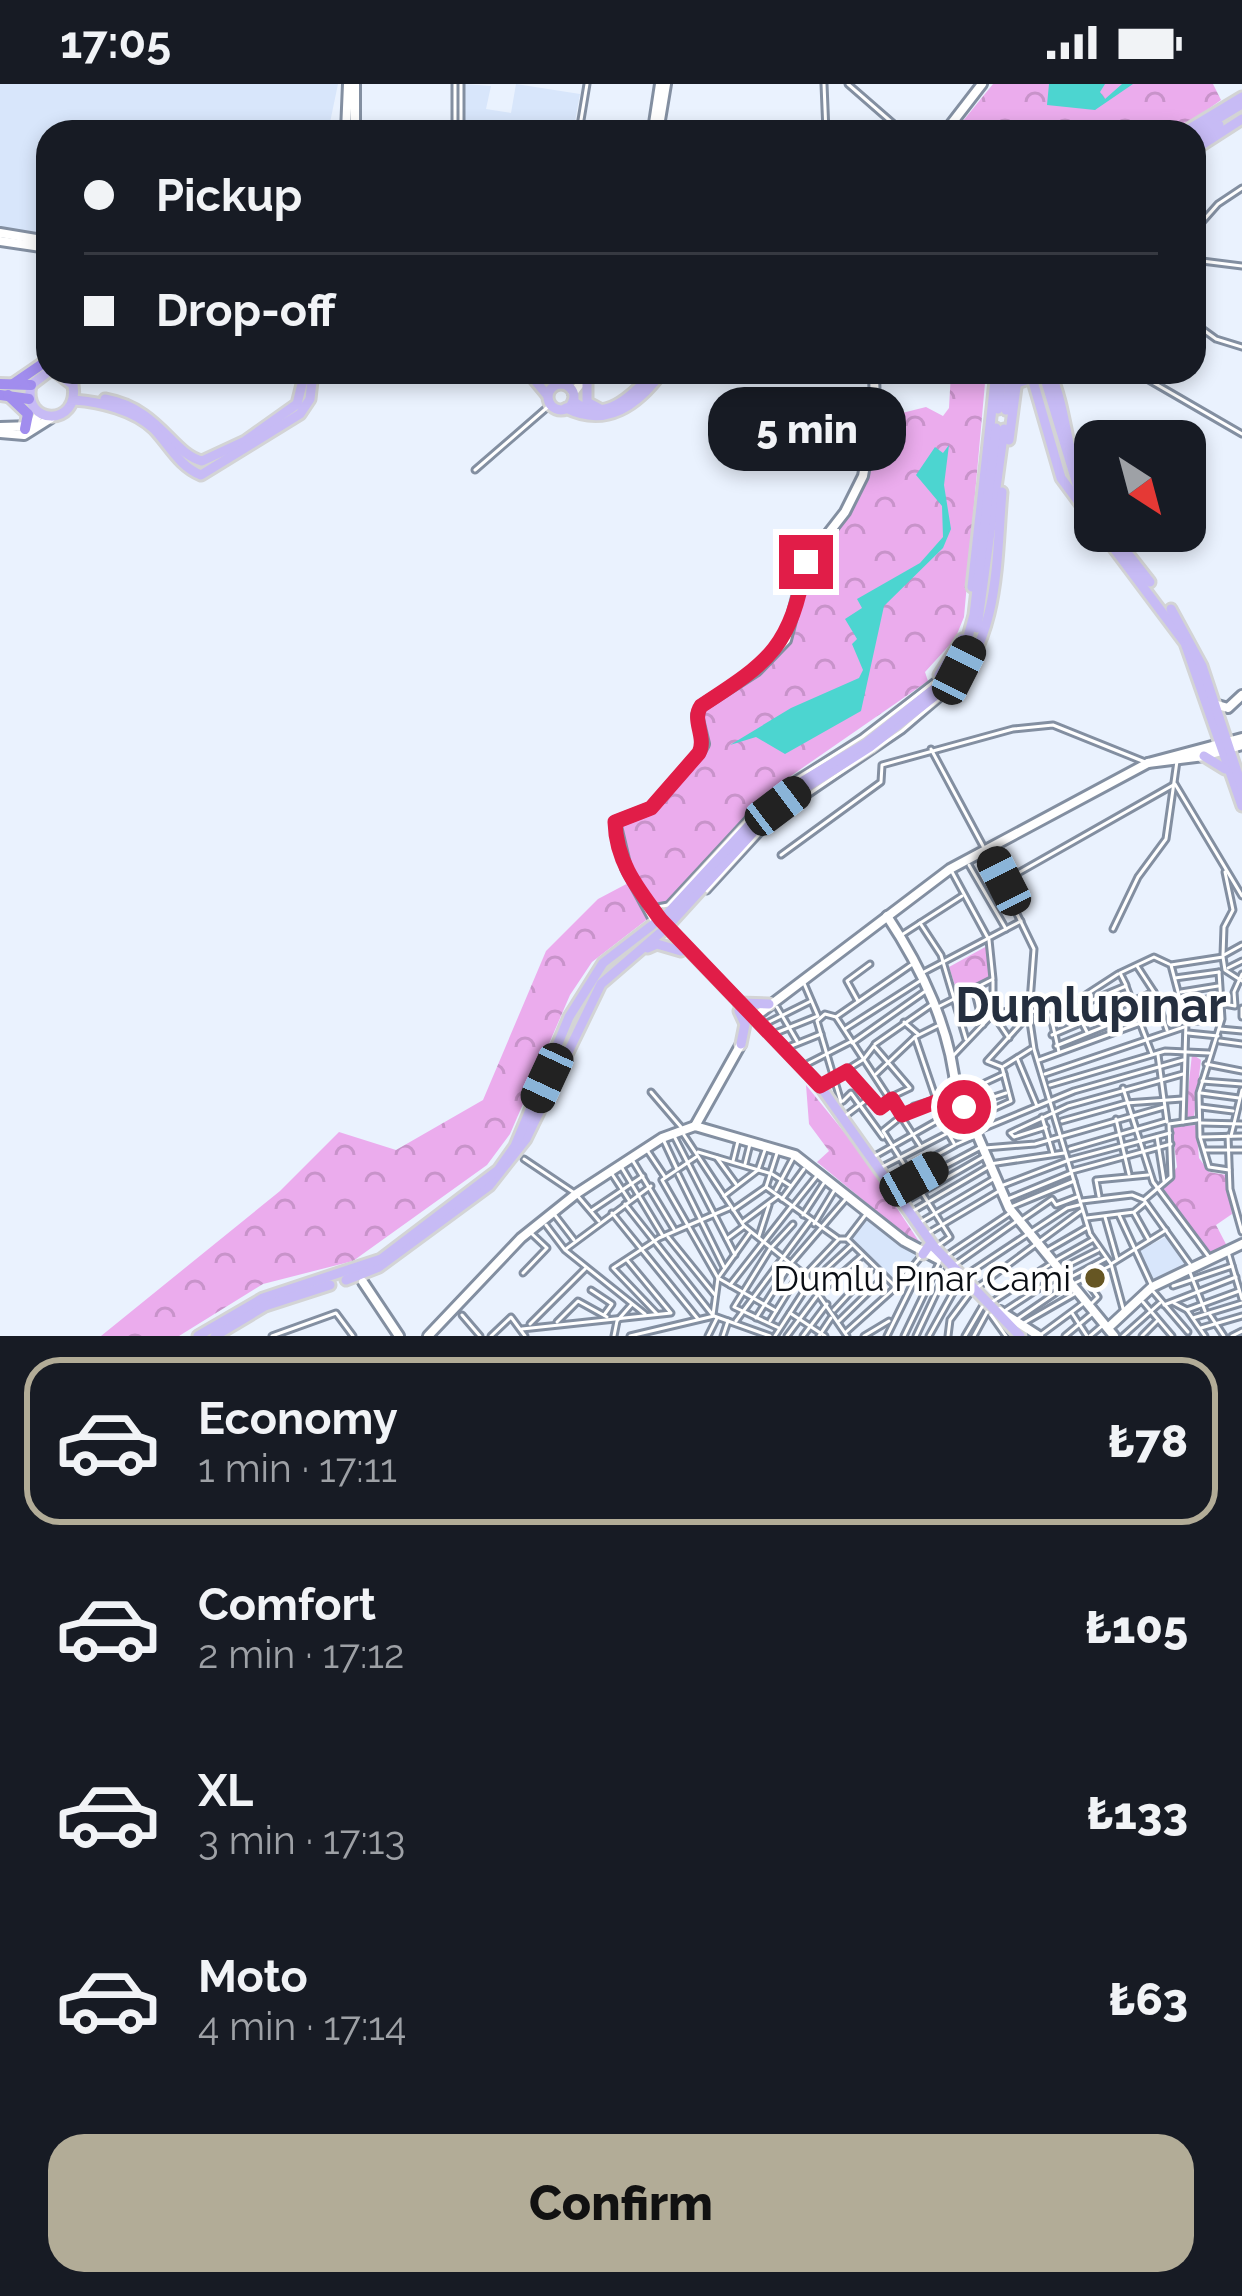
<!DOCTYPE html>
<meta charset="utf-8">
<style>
:root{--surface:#171b24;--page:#20242c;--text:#f1f3f6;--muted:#9ea1a6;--line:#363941;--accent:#b2ac97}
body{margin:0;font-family:Raleway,sans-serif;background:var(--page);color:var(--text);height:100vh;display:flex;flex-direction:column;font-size:45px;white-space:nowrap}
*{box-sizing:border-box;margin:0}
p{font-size:39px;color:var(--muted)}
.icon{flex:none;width:66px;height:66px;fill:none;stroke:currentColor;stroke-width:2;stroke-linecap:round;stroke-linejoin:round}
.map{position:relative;height:1252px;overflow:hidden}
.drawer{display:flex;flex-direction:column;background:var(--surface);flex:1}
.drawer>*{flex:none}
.banner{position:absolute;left:36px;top:36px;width:1170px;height:264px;border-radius:36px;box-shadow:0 6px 18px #0003;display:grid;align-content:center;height:264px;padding:0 48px;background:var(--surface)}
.needle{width:78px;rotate:144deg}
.buttons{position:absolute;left:1074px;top:336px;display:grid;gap:24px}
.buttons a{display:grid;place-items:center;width:132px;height:132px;border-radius:24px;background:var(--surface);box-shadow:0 6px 18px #0003;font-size:60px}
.end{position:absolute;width:54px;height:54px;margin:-27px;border:15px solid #e11d48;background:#fff;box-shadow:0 0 0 6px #fff}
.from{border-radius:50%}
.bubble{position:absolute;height:84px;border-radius:36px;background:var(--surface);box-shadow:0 6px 18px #0003;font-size:39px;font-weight:800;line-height:84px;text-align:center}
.car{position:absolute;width:36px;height:72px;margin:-36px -18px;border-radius:15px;box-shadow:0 0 9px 3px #0007;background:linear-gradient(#222 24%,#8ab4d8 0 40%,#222 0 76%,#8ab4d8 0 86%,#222 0)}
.banner b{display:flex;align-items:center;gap:42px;height:114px;font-size:45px}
.banner b+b{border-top:3px solid var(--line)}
.banner i{width:30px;height:30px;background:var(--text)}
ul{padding:21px 0 0;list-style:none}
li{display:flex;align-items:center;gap:36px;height:168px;margin:0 24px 18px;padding:0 24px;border:6px solid transparent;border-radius:36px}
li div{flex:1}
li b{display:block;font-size:45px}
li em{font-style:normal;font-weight:800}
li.active{border-color:var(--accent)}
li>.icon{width:108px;height:108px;stroke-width:1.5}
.cta{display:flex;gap:24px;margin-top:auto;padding:24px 48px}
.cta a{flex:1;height:138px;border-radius:36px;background:var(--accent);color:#111;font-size:48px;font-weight:800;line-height:138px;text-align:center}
.status{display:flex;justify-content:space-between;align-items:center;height:84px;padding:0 60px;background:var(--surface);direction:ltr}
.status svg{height:33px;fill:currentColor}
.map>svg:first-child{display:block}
</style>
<div class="status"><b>17:05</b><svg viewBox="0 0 49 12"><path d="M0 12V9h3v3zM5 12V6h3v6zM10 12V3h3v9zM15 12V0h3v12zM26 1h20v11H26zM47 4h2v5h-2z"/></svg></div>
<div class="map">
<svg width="1242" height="1252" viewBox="0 0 1242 1252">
<defs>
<pattern id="park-crowns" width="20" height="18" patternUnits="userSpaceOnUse" patternTransform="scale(3)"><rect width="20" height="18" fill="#ebaced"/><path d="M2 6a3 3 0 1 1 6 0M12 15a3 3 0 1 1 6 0" fill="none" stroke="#c893ca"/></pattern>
</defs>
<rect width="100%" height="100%" fill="#eaf2fe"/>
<g fill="#d8e6fb">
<polygon points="0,0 338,0 328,48 48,48 48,153 0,145"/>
<polygon points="464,0 491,2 486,25 511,29 516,0 580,10 573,48 464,48"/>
<polygon points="869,1132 920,1171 908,1187 891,1196 867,1175 852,1153"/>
<polygon points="1166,1153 1187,1182 1153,1201 1138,1167"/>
</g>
<g fill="url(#park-crowns)">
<polygon points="993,0 1213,0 1221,16 1176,48 954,48"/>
<polygon points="951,288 986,288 964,533 955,555 925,588 928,597 769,707 667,820 592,878 570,911 510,1050 487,1081 353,1177 263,1200 179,1252 101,1252 280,1107 339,1048 396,1066 483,1016 546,867 598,815 634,796 618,741 648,730 708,661 699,628 769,582 792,555 811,488 867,384 878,335 926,323 943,332 949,324"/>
<polygon points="987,862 991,893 958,911 949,883"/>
<polygon points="1192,970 1201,976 1194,1033 1185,1036"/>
<polygon points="806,1001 857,1064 926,1168 817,1078 829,1067 809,1040"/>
<polygon points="1196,1041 1199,1074 1209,1088 1226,1091 1232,1130 1216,1141 1227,1162 1210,1170 1163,1104 1177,1083 1172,1043"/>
</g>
<g fill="#4cd5d0">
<polygon points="1049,0 1105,0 1100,8 1105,15 1122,0 1133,0 1095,26 1047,21"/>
<polygon points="949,361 944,401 951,445 943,464 884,522 861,627 785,670 756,653 730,661 791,624 859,594 863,586 852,560 857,555 845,535 862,524 857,515 920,479 943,453 942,422 916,391 935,363 943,369"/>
</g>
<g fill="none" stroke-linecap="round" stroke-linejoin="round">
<g stroke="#838fa1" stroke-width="9">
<g id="street">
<polyline points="824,0 826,48"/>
<polyline points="848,0 903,48"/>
<polyline points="455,48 455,0"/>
<polyline points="461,48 461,0"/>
<polyline points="579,48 587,0"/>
<polyline points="1194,147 1218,120 1242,104"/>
<polyline points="1194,176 1242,182"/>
<polyline points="1194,239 1216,255 1242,263"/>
<polyline points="1135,288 1242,350"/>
<polyline points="475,386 550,321"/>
<polyline points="931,665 983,762"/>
<polyline points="988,770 1034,865 1029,931 1034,965 1090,1150 1111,1180"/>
<polyline points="781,771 881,698 882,681 1013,645 1053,641 1145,678"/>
<polyline points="969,781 1006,845"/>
<polyline points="1004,797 1175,700 1242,812"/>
<polyline points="707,807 774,734 902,647 944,611"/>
<polyline points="652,824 668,821 769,712 862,653 936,596"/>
<polyline points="920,839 941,871 966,955"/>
<polyline points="1113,845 1138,793 1166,755 1177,677"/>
<polyline points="900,852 962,812"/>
<polyline points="1223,871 1224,843 1233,826 1225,788"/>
<polyline points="1224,871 1242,861"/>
<polyline points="1137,882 1154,908 1167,946"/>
<polyline points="1228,884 1242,877"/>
<polyline points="924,888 1021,837"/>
<polyline points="1219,888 1222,935 1199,1009 1200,1053 1209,1083 1229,1086"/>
<polyline points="1175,894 1219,888"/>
<polyline points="993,897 993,930 1009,954"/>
<polyline points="1126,901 1120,889 1154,873 1169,880"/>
<polyline points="974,905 983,941"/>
<polyline points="1181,908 1218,902"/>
<polyline points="1081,914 1118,890"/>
<polyline points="858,917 847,897 870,880"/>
<polyline points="1224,920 1235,922 1234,908 1242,890"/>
<polyline points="1184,921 1221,911"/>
<polyline points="777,923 797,957"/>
<polyline points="936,924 993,895 989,856 951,786"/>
<polyline points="1242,924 1242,933"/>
<polyline points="1075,925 1087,948"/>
<polyline points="1032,927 1054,932 1126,902 1152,970"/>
<polyline points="836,933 911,881"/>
<polyline points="1051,933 1059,968"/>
<polyline points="904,938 918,950"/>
<polyline points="1187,938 1220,935"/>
<polyline points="763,941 811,917"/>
<polyline points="845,945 923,895"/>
<polyline points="1220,945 1242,947"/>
<polyline points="1188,949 1218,952"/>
<polyline points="773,950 818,932 803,897"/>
<polyline points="1052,951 1154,908"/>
<polyline points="915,953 935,1012"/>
<polyline points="1220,957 1242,960"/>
<polyline points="852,959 927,906"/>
<polyline points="875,960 931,921"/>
<polyline points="1056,962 1138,929"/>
<polyline points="786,964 821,950"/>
<polyline points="1158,971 1167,1038"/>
<polyline points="952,973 993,930 1028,923"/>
<polyline points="1017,974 1037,1022"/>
<polyline points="1039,976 1143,938"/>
<polyline points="1206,980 1242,987"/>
<polyline points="805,981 850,958"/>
<polyline points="1004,982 1031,965"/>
<polyline points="848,989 879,1024 891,1016"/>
<polyline points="876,990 915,953 937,942"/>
<polyline points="1045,990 1184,943"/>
<polyline points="1202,997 1242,1000"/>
<polyline points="822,1001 864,975 874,962 910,1004 891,1013"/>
<polyline points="1050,1001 1165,967 1209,969"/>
<polyline points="1123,1004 1153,1098 1209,1173"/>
<polyline points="651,1008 681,1043"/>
<polyline points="963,1009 1004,990"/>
<polyline points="1201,1009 1239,1014"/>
<polyline points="843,1017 851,1009 883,1053"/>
<polyline points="841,1018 817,937 825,930 836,933 921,1063"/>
<polyline points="970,1021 1006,1009"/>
<polyline points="1201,1023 1233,1027"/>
<polyline points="844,1033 869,1014"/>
<polyline points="1042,1033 1053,1070"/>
<polyline points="971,1035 1011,1017 1002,983 987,977 1028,932"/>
<polyline points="1116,1035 1129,1090"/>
<polyline points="1062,1037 1126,1019 1182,1015"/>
<polyline points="1183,1038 1186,938 1171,881 1223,873 1225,886 1242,897"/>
<polyline points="1201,1039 1242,1040"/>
<polyline points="1046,1043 1014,1053 1010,1049 1068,1022 1183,990"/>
<polyline points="977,1047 1074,1007 1183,976"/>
<polyline points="673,1050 735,1171"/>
<polyline points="684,1051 744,1142 805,1191 847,1252"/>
<polyline points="1228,1052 1230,1105 1242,1148"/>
<polyline points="1231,1052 1242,1006"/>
<polyline points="1157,1053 1164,1097"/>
<polyline points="1202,1053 1242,1052"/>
<polyline points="663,1055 677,1085"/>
<polyline points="957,1060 975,1052"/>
<polyline points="985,1064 1035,1060 1164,1023"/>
<polyline points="1070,1065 1166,1037"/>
<polyline points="647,1066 665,1093"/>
<polyline points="1205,1066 1242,1066"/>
<polyline points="698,1068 772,1090 791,1102"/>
<polyline points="875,1072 960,1024"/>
<polyline points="696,1073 662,1096 718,1194 776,1227"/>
<polyline points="717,1074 736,1100"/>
<polyline points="524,1075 576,1110 599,1137"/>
<polyline points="633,1077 674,1145"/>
<polyline points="733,1077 738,1057"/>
<polyline points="745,1080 750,1060"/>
<polyline points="990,1080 1064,1069"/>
<polyline points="882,1083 948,1049 955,1061 889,1097"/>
<polyline points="622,1084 663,1152"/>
<polyline points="1072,1087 1171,1060"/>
<polyline points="612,1090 629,1116"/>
<polyline points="678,1090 724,1183"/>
<polyline points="1001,1102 1069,1076 1170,1049"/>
<polyline points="766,1103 837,1154"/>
<polyline points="776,1106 794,1072"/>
<polyline points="898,1107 979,1064"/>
<polyline points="724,1112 758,1086 766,1063"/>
<polyline points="1099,1112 1096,1096 1148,1091"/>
<polyline points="782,1115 804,1085"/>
<polyline points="1008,1115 1071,1089"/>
<polyline points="1145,1115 1171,1093 1169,1040 1197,1036"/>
<polyline points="908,1116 983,1073"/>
<polyline points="1082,1117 1132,1111 1144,1116 1192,1183"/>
<polyline points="625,1120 712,1230"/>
<polyline points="792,1123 816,1093"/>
<polyline points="1011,1123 1074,1097"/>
<polyline points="733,1126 766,1103 778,1066"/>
<polyline points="591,1127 643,1092"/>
<polyline points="913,1127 988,1083"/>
<polyline points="612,1129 698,1235"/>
<polyline points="1134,1129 1149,1156"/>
<polyline points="554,1130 574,1156"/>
<polyline points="803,1131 824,1099"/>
<polyline points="1119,1131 1151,1200"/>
<polyline points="1105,1133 1117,1175"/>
<polyline points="1087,1134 1134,1128 1145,1119"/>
<polyline points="1020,1137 1052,1115 1056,1121 1077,1113"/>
<polyline points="743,1138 778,1112"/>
<polyline points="919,1139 993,1095"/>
<polyline points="814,1140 834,1107"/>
<polyline points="546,1141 565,1166 645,1230"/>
<polyline points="930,1148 999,1107"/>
<polyline points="759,1152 769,1121"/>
<polyline points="668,1153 715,1211"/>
<polyline points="727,1155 743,1143"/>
<polyline points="848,1156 896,1203"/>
<polyline points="936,1163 950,1153 883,1047 914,1022 954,1010"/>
<polyline points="566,1165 651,1102"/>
<polyline points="1048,1166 1086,1144"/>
<polyline points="1228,1168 1242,1215"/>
<polyline points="949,1170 1010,1129"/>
<polyline points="1053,1178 1092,1156"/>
<polyline points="956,1180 1017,1137"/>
<polyline points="1064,1183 1098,1166"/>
<polyline points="826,1185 852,1161"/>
<polyline points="1189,1186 1205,1227"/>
<polyline points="523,1189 547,1164 531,1149"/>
<polyline points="805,1191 839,1155 847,1155 867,1129"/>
<polyline points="966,1191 1067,1124 1079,1121"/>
<polyline points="1071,1193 1105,1175"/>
<polyline points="1085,1195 1098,1213 1091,1220"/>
<polyline points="1075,1199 1110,1182"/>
<polyline points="730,1201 791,1123"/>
<polyline points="1173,1202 1232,1182"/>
<polyline points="978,1203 1081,1127"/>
<polyline points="591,1206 612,1220 604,1231"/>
<polyline points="1152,1206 1188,1248"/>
<polyline points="992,1218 1049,1181"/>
<polyline points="1143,1218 1172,1252"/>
<polyline points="1174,1219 1187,1226 1205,1252"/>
<polyline points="1164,1221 1236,1193"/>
<polyline points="834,1226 872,1185"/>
<polyline points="1006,1226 1058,1192"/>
<polyline points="1187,1226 1239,1207"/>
<polyline points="1124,1228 1111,1180 1166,1146"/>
<polyline points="790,1229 825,1252"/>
<polyline points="1072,1229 1087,1252"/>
<polyline points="657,1230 613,1184 659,1154 729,1124"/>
<polyline points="462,1231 480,1252"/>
<polyline points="713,1231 718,1194 750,1149"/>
<polyline points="991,1231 1006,1252"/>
<polyline points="1210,1231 1224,1252"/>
<polyline points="756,1234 791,1179 845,1116"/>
<polyline points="1193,1234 1242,1219"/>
<polyline points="1016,1236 1067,1201"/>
<polyline points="736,1237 810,1137"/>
<polyline points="770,1237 796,1195"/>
<polyline points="839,1237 882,1195"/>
<polyline points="557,1238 578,1217 607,1233"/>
<polyline points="530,1240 586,1184"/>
<polyline points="1022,1240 1076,1209"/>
<polyline points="779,1244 734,1223 770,1165 793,1140"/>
<polyline points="1201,1244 1242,1232"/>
<polyline points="522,1245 671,1229 627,1176"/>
<polyline points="846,1248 896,1203 922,1171"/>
<polyline points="272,1252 336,1229 353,1252"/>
<polyline points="491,1252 511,1233 525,1252"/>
<polyline points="614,1252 617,1237 632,1220"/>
<polyline points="630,1252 714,1232 770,1252"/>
<polyline points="708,1252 717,1234"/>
<polyline points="723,1252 728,1237"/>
<polyline points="775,1252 810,1198"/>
<polyline points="787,1252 819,1209 862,1172"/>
<polyline points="803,1252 827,1220"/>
<polyline points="819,1252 831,1234"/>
<polyline points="864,1252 889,1237"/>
<polyline points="887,1252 918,1189 913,1186"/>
<polyline points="904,1252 939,1179"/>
<polyline points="916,1252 947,1186"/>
<polyline points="929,1252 959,1198"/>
<polyline points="948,1252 950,1236 970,1209"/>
<polyline points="965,1252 982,1223"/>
<polyline points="974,1252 987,1228"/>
<polyline points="1039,1252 1085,1218"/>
<polyline points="1065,1252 1094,1228"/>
<polyline points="1090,1252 1103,1241"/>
<polyline points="1123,1252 1160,1219"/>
<polyline points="1142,1252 1157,1237"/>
<polyline points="1232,1252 1242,1247"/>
</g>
</g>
<g stroke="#838fa1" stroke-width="14">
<g id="secondary">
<polyline points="653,46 660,0"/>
<polyline points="346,48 348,0"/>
<polyline points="355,48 355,0"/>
<polyline points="658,48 666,0"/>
<polyline points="945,48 982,0"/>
<polyline points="0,149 48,157"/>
<polyline points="0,157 48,164"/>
<polyline points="573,309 587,291"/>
<polyline points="0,343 33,342 39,329"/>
<polyline points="0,349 24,351 51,334"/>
<polyline points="1214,620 1228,624 1242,611"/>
<polyline points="1242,654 1148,679 1204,672 1242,661"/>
<path d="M 887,832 C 921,883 952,947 956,1010"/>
<polyline points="656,839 626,784 615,738 651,724 699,669 704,660 697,631 701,622 757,586 786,556 806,478 845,428 863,392 875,325 874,288"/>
<polyline points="752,935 950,785 1148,679"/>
<polyline points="960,1011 1009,1124 1114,1252"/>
<polyline points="695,1042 741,960"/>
<polyline points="363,1198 399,1252"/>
<polyline points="1000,1227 1039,1252"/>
<polyline points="1108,1244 1152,1203 1242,1160"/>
<polyline points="428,1252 521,1154 576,1110 662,1054 695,1042 795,1071 904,1157 938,1175"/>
</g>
</g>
<g stroke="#d3d4d5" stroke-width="15">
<g id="primary">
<polyline points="1184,48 1242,13"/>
<polyline points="1194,49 1242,20"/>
<polyline points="1194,59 1219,41"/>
<polyline points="1194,66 1242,35"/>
<path d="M 48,288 L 31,301 C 22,342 80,343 73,301 L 56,288"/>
<polyline points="528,288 547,311"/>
<polyline points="1043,288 1083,420"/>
<path d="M 1050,288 C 1070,333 1066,389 1095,428"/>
<polyline points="542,289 568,294 580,288"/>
<polyline points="587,291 587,318 600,325"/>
<polyline points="1017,299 1032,294 1061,394 1095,440"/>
<circle cx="561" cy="313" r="13"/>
<path d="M 105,315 C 160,325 172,370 202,377 L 245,357 L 297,320 L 305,288"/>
<path d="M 74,316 C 101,318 134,326 154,345 C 170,362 179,382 201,391 L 300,330 L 310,315 L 313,288"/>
<path d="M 573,317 C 603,342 633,311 654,288"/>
<path d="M 566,324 C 606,344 638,321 662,288"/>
<polyline points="998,325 1002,293"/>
<polyline points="1006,326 1012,288"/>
<polyline points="1009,356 1018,288"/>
<polyline points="1101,447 1185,559 1242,722"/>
<polyline points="1110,447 1150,498"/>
<polyline points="972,503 996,288"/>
<polyline points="1171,525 1202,582 1242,703"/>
<polyline points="977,544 1004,345"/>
<polyline points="939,591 962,555"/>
<path d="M 948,607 C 1000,555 996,477 1002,408"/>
<polyline points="1204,672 1225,685"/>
<polyline points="664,840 820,1002 935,1164 1020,1252"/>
<polyline points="648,864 657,860 681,867"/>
<polyline points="739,919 769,920"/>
<polyline points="739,927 745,940 741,960"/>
<polyline points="923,1170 928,1163"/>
<polyline points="346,1196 379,1183 489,1102 526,1055 601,900 667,843 777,722 870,663 940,608 964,576"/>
<polyline points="198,1252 263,1214 381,1175 498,1086 515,1062 569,933 603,879 668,829 773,715 866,659 939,601 966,560 974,531 996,344"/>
<polyline points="215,1252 265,1222 330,1201"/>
</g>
</g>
<g stroke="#d3d4d5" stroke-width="16">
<g id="highway">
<polyline points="0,300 31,301"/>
<polyline points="13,300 48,276"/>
<polyline points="0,311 29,315"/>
<polyline points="8,311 28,330 25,345"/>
</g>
</g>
<use href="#street" stroke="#fff" stroke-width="3"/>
<use href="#secondary" stroke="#fff" stroke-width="8"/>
<use href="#primary" stroke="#c7bbf5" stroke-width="9"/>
<use href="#highway" stroke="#a18dee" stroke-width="10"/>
</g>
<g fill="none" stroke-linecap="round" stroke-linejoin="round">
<path stroke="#e11d48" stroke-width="15" d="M 806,478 C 790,563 772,576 701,622 C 691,636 707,653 699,669 L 651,724 L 615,738 C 616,778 638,805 661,836 L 820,1002 L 847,987 L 880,1024 L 892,1015 L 902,1031 L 956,1010 L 964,1023"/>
</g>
<circle fill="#665623" stroke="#fff" stroke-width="4.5" cx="1095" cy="1194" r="12"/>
<g text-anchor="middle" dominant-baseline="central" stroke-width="9" stroke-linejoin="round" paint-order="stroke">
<g font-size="36" fill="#0a0e14" stroke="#fff" text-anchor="end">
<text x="1071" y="1194">Dumlu Pınar Cami</text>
</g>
<g font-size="48" font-weight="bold" fill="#252f3f" stroke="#fff">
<text x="1091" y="921">Dumlupınar</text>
</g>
</g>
</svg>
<div class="buttons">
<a><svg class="needle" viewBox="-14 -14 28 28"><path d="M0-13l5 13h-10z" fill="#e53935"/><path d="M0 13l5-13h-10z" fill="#9ea1a6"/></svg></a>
</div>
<i class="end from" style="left:964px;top:1023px"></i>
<i class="end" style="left:806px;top:478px"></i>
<div class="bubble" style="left:708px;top:303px;width:198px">5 min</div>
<i class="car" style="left:959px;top:586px;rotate:27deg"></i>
<i class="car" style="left:778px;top:722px;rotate:53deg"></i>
<i class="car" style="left:1004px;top:797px;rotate:333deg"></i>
<i class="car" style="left:547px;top:994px;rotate:205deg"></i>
<i class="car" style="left:914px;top:1095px;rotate:61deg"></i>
<div class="banner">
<b><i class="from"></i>Pickup</b>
<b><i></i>Drop-off</b>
</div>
</div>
<section class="drawer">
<ul>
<li class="active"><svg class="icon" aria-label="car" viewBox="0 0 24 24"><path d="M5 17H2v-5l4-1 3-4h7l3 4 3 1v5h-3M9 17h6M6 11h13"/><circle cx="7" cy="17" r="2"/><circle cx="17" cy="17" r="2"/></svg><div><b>Economy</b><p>1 min · 17:11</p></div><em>₺78</em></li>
<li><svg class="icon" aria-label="car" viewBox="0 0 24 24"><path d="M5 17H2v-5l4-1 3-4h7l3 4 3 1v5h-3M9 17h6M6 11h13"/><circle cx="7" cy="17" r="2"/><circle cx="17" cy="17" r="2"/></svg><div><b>Comfort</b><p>2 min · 17:12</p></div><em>₺105</em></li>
<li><svg class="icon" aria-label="car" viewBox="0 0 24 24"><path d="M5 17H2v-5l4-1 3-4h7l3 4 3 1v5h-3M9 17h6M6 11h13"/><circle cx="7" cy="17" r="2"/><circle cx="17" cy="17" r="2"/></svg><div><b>XL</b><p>3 min · 17:13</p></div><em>₺133</em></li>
<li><svg class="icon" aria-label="car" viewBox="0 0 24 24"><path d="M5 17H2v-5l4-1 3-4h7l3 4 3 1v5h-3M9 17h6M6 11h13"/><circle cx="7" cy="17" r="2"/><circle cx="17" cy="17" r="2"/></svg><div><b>Moto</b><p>4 min · 17:14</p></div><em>₺63</em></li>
</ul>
<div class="cta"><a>Confirm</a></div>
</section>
